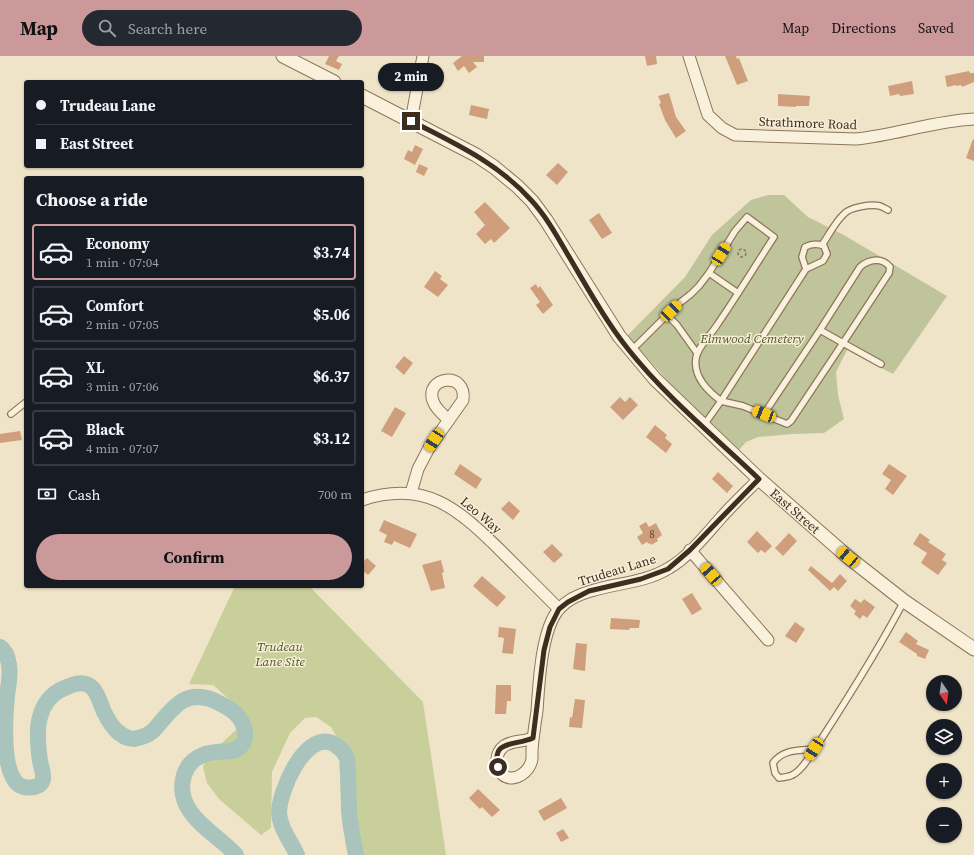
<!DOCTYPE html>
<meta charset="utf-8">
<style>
:root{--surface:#171b24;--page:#242831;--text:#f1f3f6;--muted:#9ea1a6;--line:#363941;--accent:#cc999b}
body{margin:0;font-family:"Source Serif 4",serif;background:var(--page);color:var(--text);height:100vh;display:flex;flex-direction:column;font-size:15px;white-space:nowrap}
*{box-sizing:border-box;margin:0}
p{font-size:13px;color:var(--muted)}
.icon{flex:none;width:22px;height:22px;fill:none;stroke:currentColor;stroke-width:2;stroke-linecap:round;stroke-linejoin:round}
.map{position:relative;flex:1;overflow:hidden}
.drawer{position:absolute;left:24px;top:120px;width:340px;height:412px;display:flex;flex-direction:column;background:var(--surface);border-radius:4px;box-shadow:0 1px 3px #0004}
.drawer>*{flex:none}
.banner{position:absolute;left:24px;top:24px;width:340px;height:88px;border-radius:4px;box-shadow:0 1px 3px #0004;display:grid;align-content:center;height:88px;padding:0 12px;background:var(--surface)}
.needle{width:26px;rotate:167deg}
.fabs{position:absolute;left:926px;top:619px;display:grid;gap:8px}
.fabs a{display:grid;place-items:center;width:36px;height:36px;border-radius:50%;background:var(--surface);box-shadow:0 1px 3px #0004;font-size:20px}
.end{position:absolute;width:18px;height:18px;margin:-9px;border:5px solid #3d2e20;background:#fff;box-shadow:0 0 0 2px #fff}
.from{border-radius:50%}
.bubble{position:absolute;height:28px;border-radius:14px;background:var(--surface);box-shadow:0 1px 3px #0004;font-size:13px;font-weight:700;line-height:28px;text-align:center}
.car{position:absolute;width:12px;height:24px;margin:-12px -6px;border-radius:5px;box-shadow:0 0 3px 1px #0007;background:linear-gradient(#f5c518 24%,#345 0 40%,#f5c518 0 76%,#345 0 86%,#f5c518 0)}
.banner b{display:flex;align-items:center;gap:14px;height:38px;font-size:15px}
.banner b+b{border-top:1px solid var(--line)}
.banner i{width:10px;height:10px;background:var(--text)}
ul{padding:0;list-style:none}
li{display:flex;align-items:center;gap:12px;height:56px;margin:0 8px 6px;padding:0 4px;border:2px solid var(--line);border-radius:4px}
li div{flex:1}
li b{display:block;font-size:15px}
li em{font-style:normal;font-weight:700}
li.active{border-color:var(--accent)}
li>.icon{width:36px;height:36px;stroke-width:1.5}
h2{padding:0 12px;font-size:18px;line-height:48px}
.pay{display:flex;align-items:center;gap:10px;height:44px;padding:0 12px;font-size:15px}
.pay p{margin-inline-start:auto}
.primary-button{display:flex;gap:8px;margin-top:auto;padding:8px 12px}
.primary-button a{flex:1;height:46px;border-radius:24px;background:var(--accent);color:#111;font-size:16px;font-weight:700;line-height:46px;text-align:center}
header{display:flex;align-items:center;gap:24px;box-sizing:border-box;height:56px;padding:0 20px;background:var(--accent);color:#111}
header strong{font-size:19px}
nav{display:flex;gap:22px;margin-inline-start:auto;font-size:14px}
.search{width:280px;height:36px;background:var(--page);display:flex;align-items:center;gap:10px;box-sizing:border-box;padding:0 14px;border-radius:22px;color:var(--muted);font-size:15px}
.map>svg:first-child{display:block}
</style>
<header>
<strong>Map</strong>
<div class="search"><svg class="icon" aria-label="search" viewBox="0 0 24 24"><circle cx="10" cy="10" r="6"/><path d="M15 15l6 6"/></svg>Search here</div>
<nav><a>Map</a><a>Directions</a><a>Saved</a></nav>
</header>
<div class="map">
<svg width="974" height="799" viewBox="0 0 974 799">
<rect width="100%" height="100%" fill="#f0e4c8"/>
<polygon fill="#c9cf9b" points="235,530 309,530 423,646 446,799 355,799 358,762 345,696 331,671 316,661 305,662 290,677 272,716 271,772 261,779 219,743 207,727 203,711 206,702 240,670 242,663 240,653 213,629 189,628"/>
<polygon fill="#bfc49a" points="768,139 784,139 808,161 842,178 947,240 893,318 847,294 836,316 838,339 844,363 824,377 792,378 758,381 746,386 739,394 671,328 627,280 685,221 712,179 751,144"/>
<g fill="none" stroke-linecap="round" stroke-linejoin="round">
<g stroke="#a9c4bc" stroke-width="16">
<path d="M 0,591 C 6,595 8,601 9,609 C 11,619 8,630 7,640 C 5,661 1,716 19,729 C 26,733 41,733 43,723 C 44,717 41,711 40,705 C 37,683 34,656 53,639 C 58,634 65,632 72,629 C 94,621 98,641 104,656 C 108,664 112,671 118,676 C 123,680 127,683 134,683 C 138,682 147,680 150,677 C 154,675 157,670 160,667 C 175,649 187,634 213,644 C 221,648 231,652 237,659 C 247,671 251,690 231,695 C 222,696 212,695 203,699 C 184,706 178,728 185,746 C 195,769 220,781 236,799"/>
<path d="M 297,799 C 291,785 280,773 279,757 C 279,736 304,676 332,687 C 338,690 344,695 347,702 C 348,706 347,712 348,717 C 348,729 349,741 349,754 C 350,769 353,784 356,799"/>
</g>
</g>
<g fill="#cf9f7d">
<polygon points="329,0 339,0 336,5 342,8 339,14 325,8"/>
<polygon points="462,0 484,0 484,6 473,6 477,11 469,17 464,10 458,15 453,7"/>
<polygon points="645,0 656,0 657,8 647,10"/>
<polygon points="725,0 736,0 737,3 739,2 748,25 737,29"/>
<polygon points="969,15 970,17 974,17 974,26 962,31 961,29 956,30 956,29 947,31 945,20"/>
<polygon points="912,25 914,38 900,40 899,38 890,40 888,30"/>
<polygon points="669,37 676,61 686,75 676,82 665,64 659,48 661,47 658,40"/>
<polygon points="778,38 810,40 809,50 796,50 796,51 778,50"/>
<polygon points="471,49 489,53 487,63 469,59"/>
<polygon points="973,83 974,84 974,105 966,102"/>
<polygon points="415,89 423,93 415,109 404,103 408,94 412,96"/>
<polygon points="558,107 568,116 557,129 546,119"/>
<polygon points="419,108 428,112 424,120 416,116"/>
<polygon points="485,146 510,172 494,187 491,183 485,188 476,178 485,169 474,156"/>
<polygon points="599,157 612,177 602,183 589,164"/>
<polygon points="435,215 442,220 440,223 448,229 438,241 424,231"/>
<polygon points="536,228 538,232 540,230 553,249 543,258 536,249 540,246 530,232"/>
<polygon points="404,300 413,307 404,319 395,311"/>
<polygon points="620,341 625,346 630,341 638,349 623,364 610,351"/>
<polygon points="395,351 406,357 392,381 381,375"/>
<polygon points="655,369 667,379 665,382 672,388 666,397 646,381"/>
<polygon points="20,375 22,384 0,387 0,378"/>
<polygon points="460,408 482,423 476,433 454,418"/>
<polygon points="889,408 907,420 893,439 885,433 891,424 882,418"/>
<polygon points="718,416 733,430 727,437 712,423"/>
<polygon points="509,445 520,455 513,464 501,453"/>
<polygon points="384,464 417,478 410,492 394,485 392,489 384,486 387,479 379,475"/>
<polygon points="646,466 649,471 656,467 662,479 657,483 658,485 651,489 650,487 649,488 647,486 642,489 637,481 643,477 639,470"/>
<polygon points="757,475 772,490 765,497 761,494 758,497 747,486"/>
<polygon points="789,477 797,485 783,500 775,492"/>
<polygon points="920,477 930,484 928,486 946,498 942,504 947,507 938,519 921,507 927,497 913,488"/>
<polygon points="552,488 563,499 554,507 543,496"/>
<polygon points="367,502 376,510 368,519 362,514 362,507"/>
<polygon points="441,504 444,516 442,517 445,532 431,535 422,509"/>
<polygon points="811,510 832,527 840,518 847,525 838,535 834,531 830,535 808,514"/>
<polygon points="482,520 506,541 497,551 473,530"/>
<polygon points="692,537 702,553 692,559 682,543"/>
<polygon points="855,543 861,547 864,543 875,551 867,562 863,559 860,563 854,558 856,555 850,550"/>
<polygon points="611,562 640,564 639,572 630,572 629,574 610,573"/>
<polygon points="795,566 805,573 796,587 785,580"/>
<polygon points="499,571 516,573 513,598 502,597 504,582 498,581"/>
<polygon points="906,576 918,585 916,588 929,594 925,603 917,600 917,598 899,586"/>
<polygon points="576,587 587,588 585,615 573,613"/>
<polygon points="496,629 511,629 511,645 507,645 506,658 495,658"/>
<polygon points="575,643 585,644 582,672 569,671 570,661 572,662"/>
<polygon points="478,733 500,754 492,761 482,751 480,753 469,742"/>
<polygon points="561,742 567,752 544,765 538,755"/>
<polygon points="563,773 569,782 561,786 556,777"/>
</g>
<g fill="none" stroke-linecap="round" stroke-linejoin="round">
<g stroke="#8d765c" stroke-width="8">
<g id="service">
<path d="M 822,189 C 829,179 835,166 844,158 C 850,151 871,148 880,150 C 883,151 886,153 888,154"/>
<path d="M 806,213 L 802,201 L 805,191 C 811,188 817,187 824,190 L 827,198 L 823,205 L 806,213 L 721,345 L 743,350 L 787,368 L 791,365 L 843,287 L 881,308"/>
<polyline points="709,217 738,237"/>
<polyline points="667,259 677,269 697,297"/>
<path d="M 630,295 L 638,288 L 677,249 L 691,238 L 699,230 L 709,217 L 735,175 L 747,161 L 774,181 C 755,210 737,240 717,269 C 711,279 698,290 696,302 C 693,321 708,335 721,345 L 704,369"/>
<polyline points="11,358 26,346"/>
<path d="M 764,358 L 820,274 L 860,211 C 869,203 882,201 890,211 L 889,217 L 843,287 L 820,274"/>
<path d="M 814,693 C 798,695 783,693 773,707 L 775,717 L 779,722 C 785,721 790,721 794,718 C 805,712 814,692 822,682 C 851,637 879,593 904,545"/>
</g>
</g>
<g stroke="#8d765c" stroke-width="13">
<g id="minor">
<path d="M 689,0 L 708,59 L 722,72 L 735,79 L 856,83 C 896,79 934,65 974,63"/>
<polyline points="411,65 423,0"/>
<path d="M 411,437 L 418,413 L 429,392 L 463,344 C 467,314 424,321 433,345 C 435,352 443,359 449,364"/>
<path d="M 362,444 C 426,423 458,453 501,495 C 520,514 540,534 559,553"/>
<polyline points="690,494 768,584"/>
<path d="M 533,682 C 524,686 512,684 504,690 C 495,697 494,712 503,719 C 515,728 530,715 532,703 C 532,700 532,697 532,694 C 533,681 535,668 537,655 C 539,627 541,574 559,553 C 567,544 580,538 591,535 C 616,527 645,527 669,512 C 688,501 704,481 719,464 C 731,450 745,437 759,423"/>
</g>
</g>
<g stroke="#8d765c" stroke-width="15">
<g id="tertiary">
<polyline points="283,0 334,26"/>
<polyline points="362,40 476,99 494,111 517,130 532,145 546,164 619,280 655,323 759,423 848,501 904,545 974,593"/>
</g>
</g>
<circle stroke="#8d765c" stroke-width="1.5" stroke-dasharray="3 2" stroke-linecap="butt" cx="742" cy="197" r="4"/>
<use href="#service" stroke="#faf1dc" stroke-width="5.5"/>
<use href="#minor" stroke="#faf1dc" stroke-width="11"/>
<use href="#tertiary" stroke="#faf1dc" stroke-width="13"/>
</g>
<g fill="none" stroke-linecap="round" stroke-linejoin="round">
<path stroke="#3d2e20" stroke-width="5" d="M 411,65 C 454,87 498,107 531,144 C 546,160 557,180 568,199 C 587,231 605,264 628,293 C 666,341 715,381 759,423 L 690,494 L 668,513 L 641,523 L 589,535 L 568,546 L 559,553 L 550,571 L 544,594 L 533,682 C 516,690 491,683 498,711"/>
</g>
<g text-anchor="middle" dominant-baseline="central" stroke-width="3" stroke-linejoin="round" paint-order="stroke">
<g font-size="11" fill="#624a37">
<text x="652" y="478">8</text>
</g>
<g font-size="13" fill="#3d2e20" stroke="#f7eed8">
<text transform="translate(808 67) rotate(2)">Strathmore Road</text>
<text transform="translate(795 455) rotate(41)">East Street</text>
<text transform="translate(481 459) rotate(40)">Leo Way</text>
<text transform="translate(617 514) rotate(-17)">Trudeau Lane</text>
</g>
<g font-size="13" font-style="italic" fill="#4d5a26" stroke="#f7eed8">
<text x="752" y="282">Elmwood Cemetery</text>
<text x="280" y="590">Trudeau<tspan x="280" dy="15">Lane Site</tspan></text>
</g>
</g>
</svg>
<div class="fabs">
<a><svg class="needle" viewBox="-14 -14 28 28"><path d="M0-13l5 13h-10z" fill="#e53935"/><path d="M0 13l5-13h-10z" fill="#9ea1a6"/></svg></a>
<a><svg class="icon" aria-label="layers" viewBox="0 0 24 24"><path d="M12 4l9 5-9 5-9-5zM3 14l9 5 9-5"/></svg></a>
<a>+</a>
<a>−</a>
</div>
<i class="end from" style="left:498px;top:711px"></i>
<i class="end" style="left:411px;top:65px"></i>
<div class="bubble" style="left:378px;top:7px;width:66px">2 min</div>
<i class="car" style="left:721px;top:198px;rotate:32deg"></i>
<i class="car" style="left:671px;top:255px;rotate:46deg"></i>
<i class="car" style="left:764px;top:358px;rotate:291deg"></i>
<i class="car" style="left:434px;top:384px;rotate:213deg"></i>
<i class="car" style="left:848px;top:501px;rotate:310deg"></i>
<i class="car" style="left:711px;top:518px;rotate:319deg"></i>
<i class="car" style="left:814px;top:693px;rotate:213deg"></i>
<div class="banner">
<b><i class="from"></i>Trudeau Lane</b>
<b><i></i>East Street</b>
</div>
<section class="drawer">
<h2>Choose a ride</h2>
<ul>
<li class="active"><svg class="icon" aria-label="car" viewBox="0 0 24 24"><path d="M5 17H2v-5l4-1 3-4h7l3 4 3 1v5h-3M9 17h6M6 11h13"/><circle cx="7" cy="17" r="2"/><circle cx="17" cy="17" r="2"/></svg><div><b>Economy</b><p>1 min · 07:04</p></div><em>$3.74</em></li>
<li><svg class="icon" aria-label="car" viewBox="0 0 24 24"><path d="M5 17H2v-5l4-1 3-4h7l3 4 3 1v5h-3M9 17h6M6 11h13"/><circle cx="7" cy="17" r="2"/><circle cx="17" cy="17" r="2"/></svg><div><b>Comfort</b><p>2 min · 07:05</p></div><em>$5.06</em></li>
<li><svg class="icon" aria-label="car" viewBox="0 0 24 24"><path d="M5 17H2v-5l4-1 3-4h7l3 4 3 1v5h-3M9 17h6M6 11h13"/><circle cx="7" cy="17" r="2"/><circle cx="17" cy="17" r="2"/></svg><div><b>XL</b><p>3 min · 07:06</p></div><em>$6.37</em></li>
<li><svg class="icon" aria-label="car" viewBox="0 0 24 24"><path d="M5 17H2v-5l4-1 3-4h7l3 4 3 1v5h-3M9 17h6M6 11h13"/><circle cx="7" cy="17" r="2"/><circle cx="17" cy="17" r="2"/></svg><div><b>Black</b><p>4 min · 07:07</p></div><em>$3.12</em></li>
</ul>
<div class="pay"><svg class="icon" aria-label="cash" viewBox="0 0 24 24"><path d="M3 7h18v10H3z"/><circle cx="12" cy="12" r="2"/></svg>Cash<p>700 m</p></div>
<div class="primary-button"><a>Confirm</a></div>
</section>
</div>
